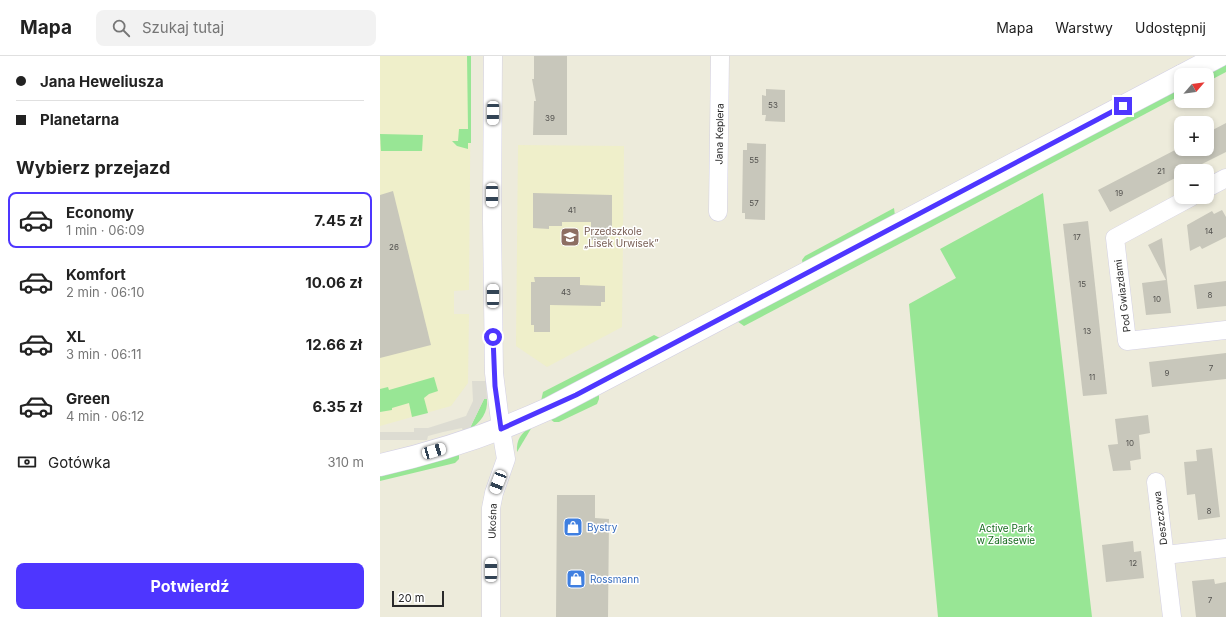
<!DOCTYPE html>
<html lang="pl">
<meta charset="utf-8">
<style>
:root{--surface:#fff;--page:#f2f2f2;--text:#222;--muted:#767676;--line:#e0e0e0;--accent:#4e36ff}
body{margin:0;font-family:Inter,sans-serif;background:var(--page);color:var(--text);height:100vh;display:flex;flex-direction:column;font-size:15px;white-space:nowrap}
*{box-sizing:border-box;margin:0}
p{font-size:13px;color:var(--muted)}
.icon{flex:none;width:22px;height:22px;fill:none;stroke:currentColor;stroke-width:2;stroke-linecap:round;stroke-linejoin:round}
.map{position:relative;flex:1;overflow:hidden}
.details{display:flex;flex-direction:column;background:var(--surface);width:380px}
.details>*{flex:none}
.banner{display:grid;align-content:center;height:88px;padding:0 16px;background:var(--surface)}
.needle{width:26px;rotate:62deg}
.fabs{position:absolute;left:794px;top:12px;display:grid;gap:8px}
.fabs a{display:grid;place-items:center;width:40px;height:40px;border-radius:8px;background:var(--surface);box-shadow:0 2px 6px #0003;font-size:20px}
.scale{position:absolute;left:12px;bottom:10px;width:52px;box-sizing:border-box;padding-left:4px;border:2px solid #2a2a2a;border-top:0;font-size:11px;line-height:14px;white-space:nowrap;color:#2a2a2a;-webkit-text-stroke:3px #fff;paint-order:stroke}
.end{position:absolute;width:18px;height:18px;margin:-9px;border:5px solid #4e36ff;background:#fff;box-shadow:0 0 0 2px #fff}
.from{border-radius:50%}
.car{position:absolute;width:12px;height:24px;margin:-12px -6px;border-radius:5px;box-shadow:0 0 3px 1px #0007;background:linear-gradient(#fff 24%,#345 0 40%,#fff 0 76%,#345 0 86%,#fff 0)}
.banner b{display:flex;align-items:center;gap:14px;height:38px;font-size:15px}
.banner b+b{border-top:1px solid var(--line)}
.banner i{width:10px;height:10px;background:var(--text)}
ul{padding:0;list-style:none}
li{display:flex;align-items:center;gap:12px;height:56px;margin:0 8px 6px;padding:0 8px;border:2px solid transparent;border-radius:8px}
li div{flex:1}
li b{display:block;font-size:15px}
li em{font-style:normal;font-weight:700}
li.on{border-color:var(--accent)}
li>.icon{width:36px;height:36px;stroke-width:1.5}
h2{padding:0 16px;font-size:18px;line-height:48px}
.pay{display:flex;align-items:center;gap:10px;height:44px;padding:0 16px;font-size:15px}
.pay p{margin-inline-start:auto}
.primary-button{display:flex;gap:8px;margin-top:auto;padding:8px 16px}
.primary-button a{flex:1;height:46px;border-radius:8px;background:var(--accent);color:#fff;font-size:16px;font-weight:700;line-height:46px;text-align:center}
header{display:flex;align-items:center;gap:24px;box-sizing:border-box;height:56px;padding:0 20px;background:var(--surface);border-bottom:1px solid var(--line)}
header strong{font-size:19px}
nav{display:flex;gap:22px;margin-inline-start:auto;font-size:14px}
.search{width:280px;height:36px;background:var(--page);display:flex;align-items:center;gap:10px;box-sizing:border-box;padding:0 14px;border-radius:8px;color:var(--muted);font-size:15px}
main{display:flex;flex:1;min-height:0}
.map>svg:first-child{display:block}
</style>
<header>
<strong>Mapa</strong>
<div class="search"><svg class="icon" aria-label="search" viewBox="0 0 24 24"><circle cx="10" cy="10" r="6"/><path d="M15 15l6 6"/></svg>Szukaj tutaj</div>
<nav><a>Mapa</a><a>Warstwy</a><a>Udostępnij</a></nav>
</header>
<main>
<section class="details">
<div class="banner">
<b><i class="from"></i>Jana Heweliusza</b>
<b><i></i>Planetarna</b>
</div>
<h2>Wybierz przejazd</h2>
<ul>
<li class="on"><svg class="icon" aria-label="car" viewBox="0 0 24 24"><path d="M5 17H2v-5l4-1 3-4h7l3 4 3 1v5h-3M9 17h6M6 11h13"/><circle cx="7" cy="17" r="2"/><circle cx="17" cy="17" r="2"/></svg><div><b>Economy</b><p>1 min · 06:09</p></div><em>7.45 zł</em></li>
<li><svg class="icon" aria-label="car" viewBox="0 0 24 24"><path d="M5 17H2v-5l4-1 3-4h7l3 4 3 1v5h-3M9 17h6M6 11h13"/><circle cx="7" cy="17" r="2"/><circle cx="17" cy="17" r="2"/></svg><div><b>Komfort</b><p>2 min · 06:10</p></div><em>10.06 zł</em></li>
<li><svg class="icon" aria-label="car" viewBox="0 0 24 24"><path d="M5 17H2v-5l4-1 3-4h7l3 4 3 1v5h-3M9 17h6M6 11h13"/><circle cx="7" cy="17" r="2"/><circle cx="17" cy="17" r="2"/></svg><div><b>XL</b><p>3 min · 06:11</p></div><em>12.66 zł</em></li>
<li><svg class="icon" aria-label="car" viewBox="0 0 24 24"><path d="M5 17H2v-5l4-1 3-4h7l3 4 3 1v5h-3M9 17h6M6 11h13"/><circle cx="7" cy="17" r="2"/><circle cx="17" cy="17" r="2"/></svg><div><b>Green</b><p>4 min · 06:12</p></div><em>6.35 zł</em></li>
</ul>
<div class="pay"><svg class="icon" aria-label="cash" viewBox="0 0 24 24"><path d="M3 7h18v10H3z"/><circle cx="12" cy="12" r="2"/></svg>Gotówka<p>310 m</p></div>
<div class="primary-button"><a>Potwierdź</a></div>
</section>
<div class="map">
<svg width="846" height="561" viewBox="0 0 846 561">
<rect width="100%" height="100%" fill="#edebdb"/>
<g fill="#efefca">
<polygon points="0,0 91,0 89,234 74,235 74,258 89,258 88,327 71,350 0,370"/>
<polygon points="138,89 244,90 242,271 167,311 136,290"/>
</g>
<g fill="#98e695">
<polygon points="87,0 91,0 91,87 88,87 88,93 77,90 72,85 78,85 79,73 88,73"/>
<polygon points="846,7 846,16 827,26 827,19 824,19"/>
<polygon points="801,31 801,39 364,270 357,265"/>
<polygon points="0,78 43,79 42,95 1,95"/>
<polygon points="663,137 712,561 558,561 529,248 576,222 560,193"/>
<polygon points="514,152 515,160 423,209 422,204 425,200"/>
<polygon points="274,279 280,282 161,345 163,336"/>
<polygon points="54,321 58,335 49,338 44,342 48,357 32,361 29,347 12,352 12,354 0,356 0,333 8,331 9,334"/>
<polygon points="219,339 219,343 217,348 179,366 174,366 170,363"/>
<path d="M 104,343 L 107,343 C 108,357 101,366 89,374 Z"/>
<path d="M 152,371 L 137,396 C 136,384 141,376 152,371 Z"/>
<polygon points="79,398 79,403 75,407 0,425 0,418"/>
</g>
<polygon fill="#dddcd2" points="92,325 106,325 107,343 104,343 89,374 83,376 82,372 63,376 48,380 47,384 0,384 0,376 34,376 34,372 48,372 86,360 93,345"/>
<g fill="#c8c7bb">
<polygon points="154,0 187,0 187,79 153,79 154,45 156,45 152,23 154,23"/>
<polygon points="386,33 405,34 405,66 385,65 386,59 382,59 382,39 386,40"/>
<polygon points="846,67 846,96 808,115 801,115 801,119 730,156 718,134 797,93 827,93 827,77"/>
<polygon points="367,87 386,88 385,164 365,163 365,157 362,157 363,94 367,94"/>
<polygon points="13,135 51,289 0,302 0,139"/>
<polygon points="153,137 232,139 232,171 228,171 228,184 211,184 211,166 182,166 182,170 169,170 169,173 153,172"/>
<polygon points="842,154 846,161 846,181 822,193 820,190 810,195 807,169 832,155 834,158"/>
<polygon points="708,165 727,338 703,340 683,168"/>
<polygon points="782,182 791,257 766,259 762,227 786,224 768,189"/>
<polygon points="154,221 200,221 200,229 225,230 225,246 221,246 221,250 170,249 170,276 154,276 154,269 151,269 151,226 155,226"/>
<polygon points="846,225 846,250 817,253 814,229"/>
<polygon points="846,297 846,323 772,331 769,306"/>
<polygon points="768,359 770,377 759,379 761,403 750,405 751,414 733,415 728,389 738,388 735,363"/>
<polygon points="832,392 840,461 818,464 815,438 807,439 804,406 817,405 816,394"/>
<polygon points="177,439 215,439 215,462 229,463 228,561 176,561"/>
<polygon points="753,485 754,496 761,495 764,522 726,526 722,489"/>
<polygon points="834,523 835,528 846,526 846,561 816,561 812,525"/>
</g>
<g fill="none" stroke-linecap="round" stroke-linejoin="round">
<g stroke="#d3d0e4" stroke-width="19">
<g id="street">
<polyline points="827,132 846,122"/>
<polyline points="811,141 735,182 747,285 846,274"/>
<polyline points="338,156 340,0"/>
<polyline points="776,426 792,561"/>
<polyline points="785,499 846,492"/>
<polyline points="111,561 111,452 114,437 126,403 121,373 114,317 112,165 113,0"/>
</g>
</g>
<g stroke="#d3d0e4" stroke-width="23">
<g id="secondary">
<polyline points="803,19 839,0"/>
<path d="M 0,409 C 58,396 115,377 170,352 L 801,20"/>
</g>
</g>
<use href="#street" stroke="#fff" stroke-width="18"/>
<use href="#secondary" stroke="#fff" stroke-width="22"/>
</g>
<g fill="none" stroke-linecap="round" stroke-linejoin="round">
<polyline stroke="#4e36ff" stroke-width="5" points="113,281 115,330 121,373 196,339 743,50"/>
</g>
<defs>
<g id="school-square" transform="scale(1)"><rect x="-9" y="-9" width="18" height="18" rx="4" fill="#8d6e63" stroke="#fff"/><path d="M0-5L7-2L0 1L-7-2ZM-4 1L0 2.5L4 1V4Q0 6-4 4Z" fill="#fff"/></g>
<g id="shop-square" transform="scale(1)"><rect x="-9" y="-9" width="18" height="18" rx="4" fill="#3f7fe0" stroke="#fff"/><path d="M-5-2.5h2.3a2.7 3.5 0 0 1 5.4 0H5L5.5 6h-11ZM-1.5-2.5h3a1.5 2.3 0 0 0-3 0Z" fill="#fff"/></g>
</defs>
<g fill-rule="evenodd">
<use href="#school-square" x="190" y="181"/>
<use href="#shop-square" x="193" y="471"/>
<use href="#shop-square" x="196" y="523"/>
</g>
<g text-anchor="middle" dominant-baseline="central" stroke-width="3" stroke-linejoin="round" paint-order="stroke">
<g font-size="8" fill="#52514e">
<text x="393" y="49">53</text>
<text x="170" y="62">39</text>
<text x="374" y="104">55</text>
<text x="781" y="115">21</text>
<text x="739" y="137">19</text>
<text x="374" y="147">57</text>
<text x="192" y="154">41</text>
<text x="829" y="175">14</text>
<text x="697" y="181">17</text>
<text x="14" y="191">26</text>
<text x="702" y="228">15</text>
<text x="186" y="236">43</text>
<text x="830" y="239">8</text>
<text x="777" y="243">10</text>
<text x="707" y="275">13</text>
<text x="831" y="312">7</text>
<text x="787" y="317">9</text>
<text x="712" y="321">11</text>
<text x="750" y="387">10</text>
<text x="829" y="455">8</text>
<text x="753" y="507">12</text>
<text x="830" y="544">7</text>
</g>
<g font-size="10" fill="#2a2a2a" stroke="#fff">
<text transform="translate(339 78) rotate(-89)">Jana Keplera</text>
<text transform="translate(742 240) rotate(-97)">Pod Gwiazdami</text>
<text transform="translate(780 462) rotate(-97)">Deszczowa</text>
<text transform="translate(112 465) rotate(-88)">Ukośna</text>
</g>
<g font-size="10" fill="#785e54" stroke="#fff" text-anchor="start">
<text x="204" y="175">Przedszkole<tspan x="204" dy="12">„Lisek Urwisek”</tspan></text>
</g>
<g font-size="10" fill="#366cbe" stroke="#fff" text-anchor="start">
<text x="207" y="471">Bystry</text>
<text x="210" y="523">Rossmann</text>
</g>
<g font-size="10" fill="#166b1e" stroke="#fff">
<text x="626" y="472">Active Park<tspan x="626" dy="12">w Zalasewie</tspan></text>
</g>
</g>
</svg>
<div class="fabs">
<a><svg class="needle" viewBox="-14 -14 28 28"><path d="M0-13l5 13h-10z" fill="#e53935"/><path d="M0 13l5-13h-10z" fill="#767676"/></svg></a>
<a>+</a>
<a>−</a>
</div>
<div class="scale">20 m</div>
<i class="end from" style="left:113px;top:281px"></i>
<i class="end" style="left:743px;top:50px"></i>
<i class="car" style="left:113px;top:57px;rotate:181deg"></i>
<i class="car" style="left:112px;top:139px;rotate:180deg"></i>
<i class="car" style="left:113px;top:240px;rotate:0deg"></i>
<i class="car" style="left:54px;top:395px;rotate:74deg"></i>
<i class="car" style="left:118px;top:426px;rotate:201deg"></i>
<i class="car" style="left:111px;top:514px;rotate:0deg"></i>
</div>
</main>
